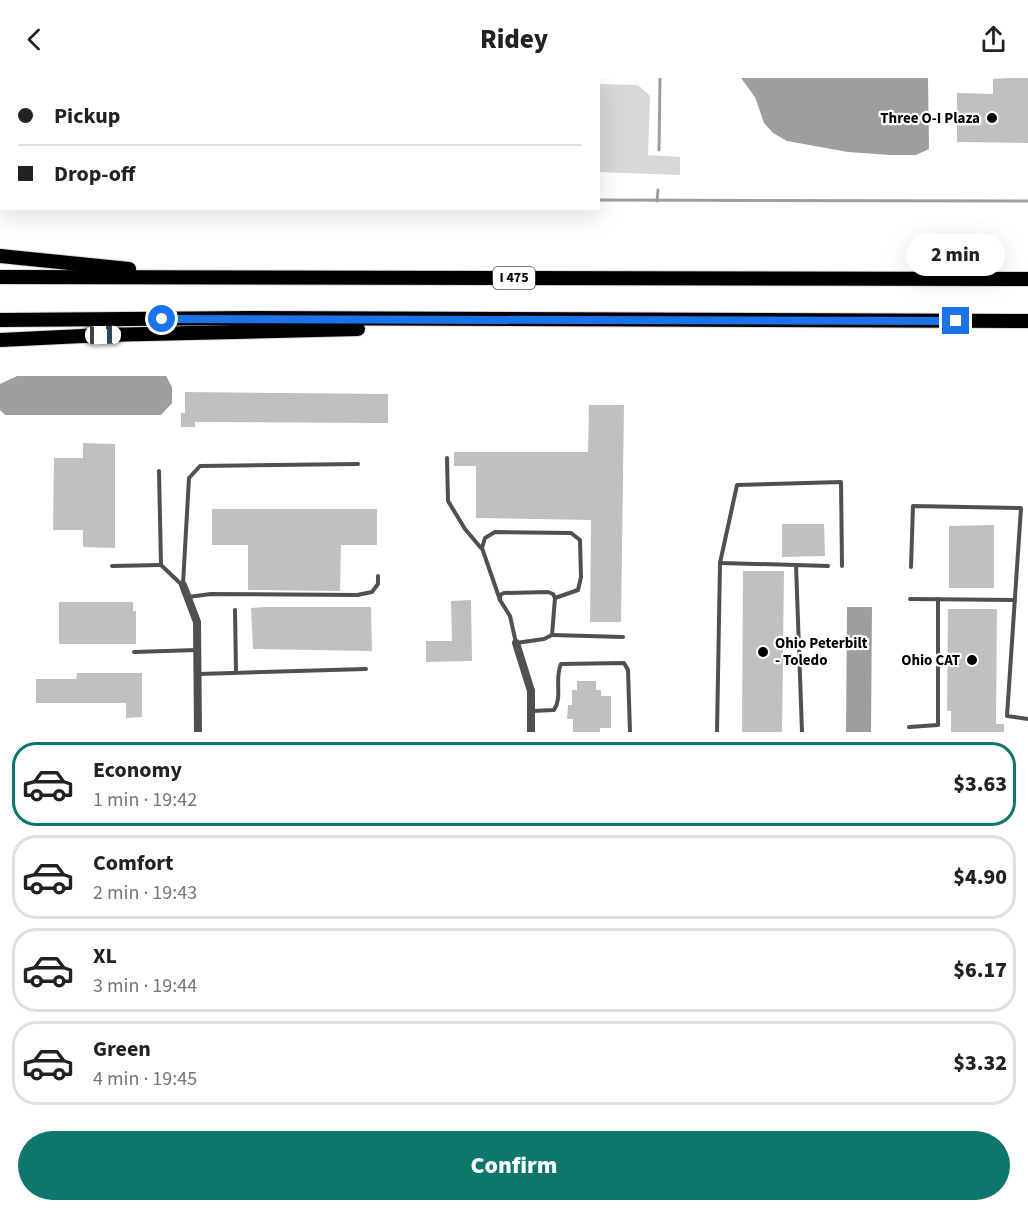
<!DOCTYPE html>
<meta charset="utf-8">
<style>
:root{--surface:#fff;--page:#f2f2f2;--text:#222;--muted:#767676;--line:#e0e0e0;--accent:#0f766e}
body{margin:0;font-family:"Source Sans 3",sans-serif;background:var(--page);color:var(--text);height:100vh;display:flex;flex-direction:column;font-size:22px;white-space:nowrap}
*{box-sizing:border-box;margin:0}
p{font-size:20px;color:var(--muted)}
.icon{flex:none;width:33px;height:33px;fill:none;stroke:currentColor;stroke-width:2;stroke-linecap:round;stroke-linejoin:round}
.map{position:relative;height:654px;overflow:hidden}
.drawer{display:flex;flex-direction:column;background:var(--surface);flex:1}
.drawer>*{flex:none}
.guide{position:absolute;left:0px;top:0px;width:600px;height:132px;box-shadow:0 6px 24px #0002;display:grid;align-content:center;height:132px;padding:0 18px;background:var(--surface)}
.end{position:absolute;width:27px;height:27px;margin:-14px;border:8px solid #1a73e8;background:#fff;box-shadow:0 0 0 3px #fff}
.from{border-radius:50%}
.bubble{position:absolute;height:42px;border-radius:21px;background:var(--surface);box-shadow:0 6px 24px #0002;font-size:20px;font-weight:800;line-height:42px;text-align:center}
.car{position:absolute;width:18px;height:36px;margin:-18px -9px;border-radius:8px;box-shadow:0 0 4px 2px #0007;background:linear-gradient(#fff 24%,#345 0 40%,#fff 0 76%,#345 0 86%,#fff 0)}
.guide b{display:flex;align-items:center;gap:21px;height:57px;font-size:22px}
.guide b+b{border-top:2px solid var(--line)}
.guide i{width:15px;height:15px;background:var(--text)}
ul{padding:10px 0 0;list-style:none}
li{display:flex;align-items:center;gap:18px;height:84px;margin:0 12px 9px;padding:0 6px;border:3px solid var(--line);border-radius:24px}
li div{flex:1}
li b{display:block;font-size:22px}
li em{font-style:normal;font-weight:800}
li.on{border-color:var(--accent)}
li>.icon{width:54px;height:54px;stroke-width:1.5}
.primary-button{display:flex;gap:12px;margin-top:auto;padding:12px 18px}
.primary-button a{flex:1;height:69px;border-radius:36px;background:var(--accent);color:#fff;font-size:24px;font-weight:800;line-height:69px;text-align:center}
header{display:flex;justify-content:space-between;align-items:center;height:78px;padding:0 18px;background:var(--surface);font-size:27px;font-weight:800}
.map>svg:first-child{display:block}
</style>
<header><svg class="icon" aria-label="back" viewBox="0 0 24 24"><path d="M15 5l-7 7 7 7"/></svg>Ridey<svg class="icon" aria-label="share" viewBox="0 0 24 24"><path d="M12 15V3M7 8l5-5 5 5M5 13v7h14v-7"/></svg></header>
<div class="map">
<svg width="1028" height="654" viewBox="0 0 1028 654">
<rect width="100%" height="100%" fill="#fff"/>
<polygon fill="#d7d7d7" points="599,6 638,7 650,18 648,77 680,79 680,97 599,94"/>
<g fill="#9e9e9e">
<polygon points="741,0 928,0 929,71 916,77 890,77 848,74 787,63 773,55 764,45 755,19"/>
<polygon points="17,298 166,298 172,309 172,325 161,337 5,337 0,332 0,306"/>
<polygon points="847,529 872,529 871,654 846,654"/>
</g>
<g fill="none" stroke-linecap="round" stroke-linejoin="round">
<g stroke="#9e9e9e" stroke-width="3">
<polyline points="659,72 660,0"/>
<polyline points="0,104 2,104"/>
<polyline points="598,122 1028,123"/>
<polyline points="657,123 658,112"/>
</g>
</g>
<g fill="#c0c0c0">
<polygon points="1008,0 1028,0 1028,65 957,64 957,15 993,16 993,1"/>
<polygon points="185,314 388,316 388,345 195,344 195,349 181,349 181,335 185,335"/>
<polygon points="589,327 624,327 621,544 590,544 591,442 476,440 476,388 454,388 454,374 588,374"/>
<polygon points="83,365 115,366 115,470 83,469 83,452 53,452 54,380 83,380"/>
<polygon points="212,431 377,431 377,467 341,467 340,513 248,512 248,467 212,467"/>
<polygon points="782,446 824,446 825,478 782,479"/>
<polygon points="994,447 994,510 949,510 949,448"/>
<polygon points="743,493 784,493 782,654 742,654"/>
<polygon points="471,522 472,583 426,584 426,563 452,563 451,523"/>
<polygon points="59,524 133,524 133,533 136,533 136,566 59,566"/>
<polygon points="267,529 371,529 372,573 253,571 251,530"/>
<polygon points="948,531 997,531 996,646 1004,646 1004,654 951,654 951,633 947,633"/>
<polygon points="77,595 142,595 142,639 126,640 126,625 36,625 36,601 76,601"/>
<polygon points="577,603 596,603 596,612 601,612 601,618 611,618 611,650 600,650 600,654 573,654 573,641 567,641 568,627 572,627 572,612 577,612"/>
</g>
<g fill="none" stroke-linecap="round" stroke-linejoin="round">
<g stroke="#dbdbdb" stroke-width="16">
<g id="motorway">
<polyline points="0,178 129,191"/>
<polyline points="0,199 1028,201"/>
<polyline points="0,242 251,240 1028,243"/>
<polyline points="0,262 103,257 358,251"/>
</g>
</g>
<g stroke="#505050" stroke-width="4">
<polyline points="7,2 7,0"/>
<polyline points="0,19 2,15"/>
<polyline points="447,380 448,423 465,451 481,470"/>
<polyline points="159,393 161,487 182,507"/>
<polyline points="720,485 796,487"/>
<polyline points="112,488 161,487"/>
<polyline points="911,489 913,428 1021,430 1007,638 1028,641"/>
<polyline points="183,506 189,400 200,388 358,386"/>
<polygon points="548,514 553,516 555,520 552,557 544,561 516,565 510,538 500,522 500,517 504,515"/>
<polyline points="188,519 211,516 357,517 372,514 378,506 378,498"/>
<polyline points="910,521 1015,522"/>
<polyline points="500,522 482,470 485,460 495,454 571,455 580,462 581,499 578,512 555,520"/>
<polyline points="235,532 236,594"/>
<polyline points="552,557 623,559"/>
<polyline points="134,574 197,572"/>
<polyline points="199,596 366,591"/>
<path d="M 532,633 L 554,632 C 563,619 554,601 561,586 L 624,585 L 628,592 L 630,654"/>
<polyline points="909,649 938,647 938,521"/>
<polyline points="717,654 720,485 737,407 841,404 842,488"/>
<polyline points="802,654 796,487 828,488"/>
</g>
<g stroke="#505050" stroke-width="8">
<polyline points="183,507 197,544 198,654"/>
<polyline points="516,565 531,613 531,654"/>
</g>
<use href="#motorway" stroke="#000" stroke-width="14"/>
</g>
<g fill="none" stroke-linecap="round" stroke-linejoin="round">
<polyline stroke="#1a73e8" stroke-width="8" points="162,241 956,243"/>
</g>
<g fill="#000" stroke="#fff" stroke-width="2">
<circle cx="992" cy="40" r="6"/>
<circle cx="763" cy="574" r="6"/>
<circle cx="972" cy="582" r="6"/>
</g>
<g text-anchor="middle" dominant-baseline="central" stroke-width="4.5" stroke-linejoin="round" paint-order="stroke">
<rect fill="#fff" stroke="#4c4c4c" stroke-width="1.5" x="493" y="189" width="42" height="22" rx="4.5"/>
<g font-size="14" font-weight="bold" fill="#000">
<text x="514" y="200">I 475</text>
</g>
<g font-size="15" font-weight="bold" fill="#000" stroke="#fff" text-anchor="end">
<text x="980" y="40">Three O-I Plaza</text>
<text x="775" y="565" text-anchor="start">Ohio Peterbilt<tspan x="775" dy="17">- Toledo</tspan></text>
<text x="960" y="582">Ohio CAT</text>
</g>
</g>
</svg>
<i class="end from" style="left:162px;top:241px"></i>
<i class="end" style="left:956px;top:243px"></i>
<div class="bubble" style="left:906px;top:156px;width:99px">2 min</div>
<i class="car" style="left:103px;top:257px;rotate:89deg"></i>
<div class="guide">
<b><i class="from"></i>Pickup</b>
<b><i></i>Drop-off</b>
</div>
</div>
<section class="drawer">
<ul>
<li class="on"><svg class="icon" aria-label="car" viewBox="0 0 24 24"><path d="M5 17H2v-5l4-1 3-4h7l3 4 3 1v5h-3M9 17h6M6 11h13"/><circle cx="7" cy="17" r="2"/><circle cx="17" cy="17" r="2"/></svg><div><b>Economy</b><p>1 min · 19:42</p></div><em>$3.63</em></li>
<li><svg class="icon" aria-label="car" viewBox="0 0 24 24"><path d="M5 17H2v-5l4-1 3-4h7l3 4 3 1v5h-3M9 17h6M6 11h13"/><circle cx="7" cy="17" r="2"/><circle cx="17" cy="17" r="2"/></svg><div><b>Comfort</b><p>2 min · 19:43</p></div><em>$4.90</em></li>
<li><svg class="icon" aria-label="car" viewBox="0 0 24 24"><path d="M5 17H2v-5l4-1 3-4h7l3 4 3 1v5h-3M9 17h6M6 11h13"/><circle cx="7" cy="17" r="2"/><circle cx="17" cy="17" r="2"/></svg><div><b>XL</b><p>3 min · 19:44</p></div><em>$6.17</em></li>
<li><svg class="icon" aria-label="car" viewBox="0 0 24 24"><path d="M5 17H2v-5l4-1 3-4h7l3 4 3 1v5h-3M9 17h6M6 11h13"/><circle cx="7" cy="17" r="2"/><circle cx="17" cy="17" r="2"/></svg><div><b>Green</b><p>4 min · 19:45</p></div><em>$3.32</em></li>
</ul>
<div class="primary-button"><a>Confirm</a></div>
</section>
